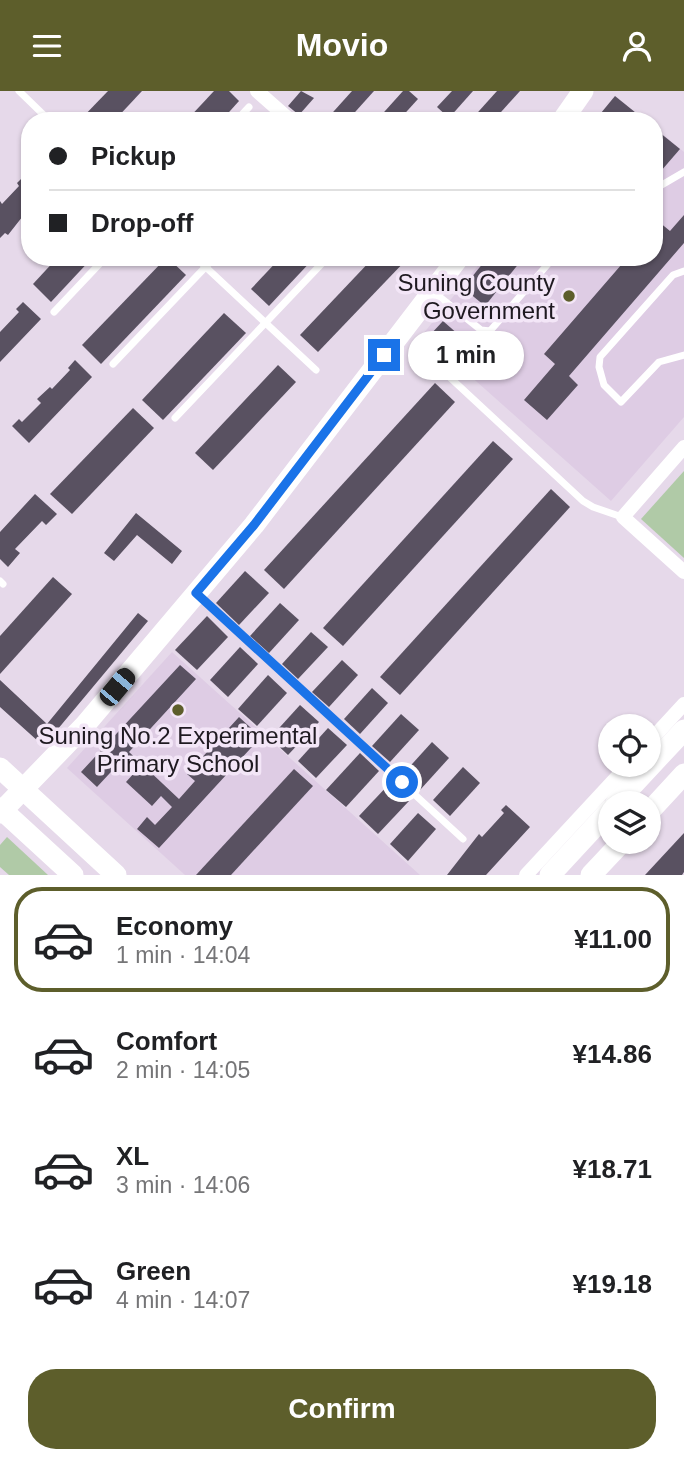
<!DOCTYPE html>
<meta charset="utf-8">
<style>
:root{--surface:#fff;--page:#f2f2f2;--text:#202124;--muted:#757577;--line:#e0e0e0;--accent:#5d5e2b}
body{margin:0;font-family:Helvetica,sans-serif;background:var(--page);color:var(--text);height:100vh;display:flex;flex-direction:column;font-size:26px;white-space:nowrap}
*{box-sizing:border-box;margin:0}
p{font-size:23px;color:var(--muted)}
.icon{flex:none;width:38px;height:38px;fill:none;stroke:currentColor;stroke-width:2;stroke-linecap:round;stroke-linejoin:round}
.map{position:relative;height:784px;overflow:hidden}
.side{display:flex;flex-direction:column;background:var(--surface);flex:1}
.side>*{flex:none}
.guide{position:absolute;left:21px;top:21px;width:642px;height:154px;border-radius:28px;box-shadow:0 2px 5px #0004;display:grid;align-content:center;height:154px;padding:0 28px;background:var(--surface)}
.buttons{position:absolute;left:598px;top:623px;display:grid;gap:14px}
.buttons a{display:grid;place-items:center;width:63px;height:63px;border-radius:50%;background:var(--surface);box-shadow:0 2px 5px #0004;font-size:35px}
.end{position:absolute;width:32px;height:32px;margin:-16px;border:9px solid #1a73e8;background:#fff;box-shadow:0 0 0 4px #fff}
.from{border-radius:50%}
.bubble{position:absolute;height:49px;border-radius:24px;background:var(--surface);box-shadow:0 2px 5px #0004;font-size:23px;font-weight:700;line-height:49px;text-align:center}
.car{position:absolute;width:21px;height:42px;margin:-21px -10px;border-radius:9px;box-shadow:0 0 5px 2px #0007;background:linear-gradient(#222 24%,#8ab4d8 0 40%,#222 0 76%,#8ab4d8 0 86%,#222 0)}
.guide b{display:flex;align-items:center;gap:24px;height:66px;font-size:26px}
.guide b+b{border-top:2px solid var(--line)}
.guide i{width:18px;height:18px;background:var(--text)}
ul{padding:12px 0 0;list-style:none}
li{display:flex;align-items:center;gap:21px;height:105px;margin:0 14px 10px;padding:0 14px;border:4px solid transparent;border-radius:28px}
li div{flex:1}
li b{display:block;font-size:26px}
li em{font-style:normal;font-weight:700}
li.current{border-color:var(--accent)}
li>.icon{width:63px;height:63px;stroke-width:1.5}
.cta{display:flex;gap:14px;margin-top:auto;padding:14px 28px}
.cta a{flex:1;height:80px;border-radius:28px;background:var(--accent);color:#fff;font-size:28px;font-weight:700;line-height:80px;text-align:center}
header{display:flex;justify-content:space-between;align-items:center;height:91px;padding:0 28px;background:var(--accent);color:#fff;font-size:32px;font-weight:700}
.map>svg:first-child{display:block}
</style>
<header><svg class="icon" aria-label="menu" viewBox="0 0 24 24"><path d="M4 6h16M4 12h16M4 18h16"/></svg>Movio<svg class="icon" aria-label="person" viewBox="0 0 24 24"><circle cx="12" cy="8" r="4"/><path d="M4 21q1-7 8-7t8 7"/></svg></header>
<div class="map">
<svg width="684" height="784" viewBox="0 0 684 784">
<rect width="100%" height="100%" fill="#e6d9ea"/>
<g fill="#decce4">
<polygon points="655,37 684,61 684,326 611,410 423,243 485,166 654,166"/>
<polygon points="172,561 420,784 185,784 67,677"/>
</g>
<g fill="#b0caa7">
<polygon points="684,380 684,467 641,428"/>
<polygon points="7,746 48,784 9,784 0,776 0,754"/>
</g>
<g fill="#595161">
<polygon points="108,0 142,0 114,30 79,30"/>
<polygon points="214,0 229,0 239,10 221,30 186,30"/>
<polygon points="301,0 314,7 299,24 288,15"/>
<polygon points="352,0 374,0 347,30 325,30"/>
<polygon points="403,0 409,0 418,8 398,30 376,30"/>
<polygon points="452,0 473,0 449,27 437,16"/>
<polygon points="497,0 520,0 493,30 470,30"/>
<polygon points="615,5 646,30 596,28"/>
<polygon points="654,37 680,58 661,80 654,75"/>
<polygon points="27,82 30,84 30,116 8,144 5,142 0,147 0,110 2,113 19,95 17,92"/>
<polygon points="684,124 684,152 569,285 578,294 547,329 524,309 555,273 544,263 628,166 654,166 654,136 659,131 670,140"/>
<polygon points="58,166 93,166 51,211 33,193"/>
<polygon points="167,166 186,184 101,273 82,254"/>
<polygon points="281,166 315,166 269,215 251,198"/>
<polygon points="374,166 409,166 318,261 300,244"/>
<polygon points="488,166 524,166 485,215 463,197"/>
<polygon points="23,211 41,228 0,271 0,241 19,221 16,218"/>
<polygon points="224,222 246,242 163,329 142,309"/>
<polygon points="443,230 484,266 471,280 430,244"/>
<polygon points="75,269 92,286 29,352 12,335 19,328 22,331 41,312 37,308 50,296 52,298 70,279 68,277"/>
<polygon points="278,274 296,291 213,379 195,362"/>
<polygon points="435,292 455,311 284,498 264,479"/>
<polygon points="133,317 154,337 72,423 50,403"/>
<polygon points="493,350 513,368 343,555 323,537"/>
<polygon points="551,398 570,416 400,604 380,586"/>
<polygon points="35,403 57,423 46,434 42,430 15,458 20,462 8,476 0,468 0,441"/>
<polygon points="136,422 182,460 172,473 137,444 114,470 104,462"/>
<polygon points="245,480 269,502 239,534 216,512"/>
<polygon points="53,486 72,503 0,583 0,545"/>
<polygon points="280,512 299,529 269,562 250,545"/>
<polygon points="138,522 148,530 47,651 39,651 0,616 0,589 47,633"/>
<polygon points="207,525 228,546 197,579 175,559"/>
<polygon points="311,541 328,556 298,588 282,573"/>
<polygon points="240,556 258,573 228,606 210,589"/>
<polygon points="342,569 358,584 329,616 312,601"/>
<polygon points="180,574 196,588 129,661 179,708 195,690 187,683 239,626 261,646 159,757 137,738 147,726 155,734 172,716 161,705 152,715 126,691 135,681 122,669 97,696 81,681"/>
<polygon points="268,584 287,602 257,635 238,618"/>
<polygon points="372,597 388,612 360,643 344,628"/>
<polygon points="300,614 319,631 288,664 270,647"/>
<polygon points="401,623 419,639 390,671 372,655"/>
<polygon points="328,637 347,654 316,687 298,670"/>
<polygon points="432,651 449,667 420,699 403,683"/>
<polygon points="360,662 379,680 346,716 326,699"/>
<polygon points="463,676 480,692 450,725 433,709"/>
<polygon points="294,678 313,695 231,784 196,784"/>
<polygon points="390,692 409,710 378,743 359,725"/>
<polygon points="506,714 530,736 486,784 447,784 479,743 482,746 504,722 501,719"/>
<polygon points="418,722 436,738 408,770 390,753"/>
<polygon points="684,742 684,781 682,784 645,784"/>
</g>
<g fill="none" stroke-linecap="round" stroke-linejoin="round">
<g stroke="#fff" stroke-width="7">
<polyline points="19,0 50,30"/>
<polyline points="236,30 249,16"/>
<polyline points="654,94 660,95 684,81"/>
<polyline points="195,166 316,279"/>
<polyline points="684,180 673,184 600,266 599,276 604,294 621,311 659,271 684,264"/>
<polyline points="436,203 481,239 490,240 554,166"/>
<polyline points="54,221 106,166"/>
<polyline points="430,268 583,410 593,416 622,426"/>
<polyline points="113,273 215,166"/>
<polyline points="175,327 328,166"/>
<polyline points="0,490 3,493"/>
<polyline points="199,505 463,748"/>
</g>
<g stroke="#fff" stroke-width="14">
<polyline points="257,0 291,30"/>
<polyline points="684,356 623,426 684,481"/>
<polyline points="649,651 684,613"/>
<polyline points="526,784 628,674"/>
</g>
<g stroke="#fff" stroke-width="21">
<polyline points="562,30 583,0"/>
<polyline points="0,677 116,784"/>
<polyline points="616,712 684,639"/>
<polyline points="0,717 73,784"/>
<polyline points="649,721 684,683"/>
<polyline points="0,722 85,634 254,434 459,166"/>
<polyline points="550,784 611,718"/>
<polyline points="591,784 622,751"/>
</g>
</g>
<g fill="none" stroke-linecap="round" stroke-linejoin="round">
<polyline stroke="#1a73e8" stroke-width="9" points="384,264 254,434 196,502 402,691"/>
</g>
<g fill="#5d5e2b" stroke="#f3e6f7" stroke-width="2.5">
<circle cx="569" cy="205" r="7"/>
<circle cx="178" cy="619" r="7"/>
</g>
<g text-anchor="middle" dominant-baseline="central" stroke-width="7" stroke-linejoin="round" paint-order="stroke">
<g font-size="24" fill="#1f1a21" stroke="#f3e6f7" text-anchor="end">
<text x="555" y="191">Suning County<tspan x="555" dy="28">Government</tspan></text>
<text x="178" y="644" text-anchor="middle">Suning No.2 Experimental<tspan x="178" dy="28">Primary School</tspan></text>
</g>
</g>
</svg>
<div class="buttons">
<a><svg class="icon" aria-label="locate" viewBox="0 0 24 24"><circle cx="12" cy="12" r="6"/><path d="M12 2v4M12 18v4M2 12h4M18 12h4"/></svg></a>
<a><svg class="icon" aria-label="layers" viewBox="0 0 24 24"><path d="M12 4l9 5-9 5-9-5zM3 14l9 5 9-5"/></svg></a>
</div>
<i class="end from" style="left:402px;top:691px"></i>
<i class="end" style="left:384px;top:264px"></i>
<div class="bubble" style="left:408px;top:240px;width:116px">1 min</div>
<i class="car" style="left:117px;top:596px;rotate:40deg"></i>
<div class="guide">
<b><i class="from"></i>Pickup</b>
<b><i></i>Drop-off</b>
</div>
</div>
<section class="side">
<ul>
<li class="current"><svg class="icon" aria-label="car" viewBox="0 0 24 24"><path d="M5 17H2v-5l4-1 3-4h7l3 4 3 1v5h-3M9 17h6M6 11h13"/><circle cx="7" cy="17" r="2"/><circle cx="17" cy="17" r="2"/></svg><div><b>Economy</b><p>1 min · 14:04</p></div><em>¥11.00</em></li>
<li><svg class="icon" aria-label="car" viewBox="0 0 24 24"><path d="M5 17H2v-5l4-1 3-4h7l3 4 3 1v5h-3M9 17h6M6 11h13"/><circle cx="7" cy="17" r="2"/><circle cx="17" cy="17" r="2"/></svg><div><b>Comfort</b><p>2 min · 14:05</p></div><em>¥14.86</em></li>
<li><svg class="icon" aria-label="car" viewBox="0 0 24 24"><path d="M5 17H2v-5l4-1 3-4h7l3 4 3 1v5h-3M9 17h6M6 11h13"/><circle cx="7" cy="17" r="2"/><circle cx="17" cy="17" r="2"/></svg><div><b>XL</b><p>3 min · 14:06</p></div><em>¥18.71</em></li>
<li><svg class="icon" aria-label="car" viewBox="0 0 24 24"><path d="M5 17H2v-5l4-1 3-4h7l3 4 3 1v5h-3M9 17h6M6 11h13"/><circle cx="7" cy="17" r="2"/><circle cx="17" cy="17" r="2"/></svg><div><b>Green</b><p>4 min · 14:07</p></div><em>¥19.18</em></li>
</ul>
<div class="cta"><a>Confirm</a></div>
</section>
